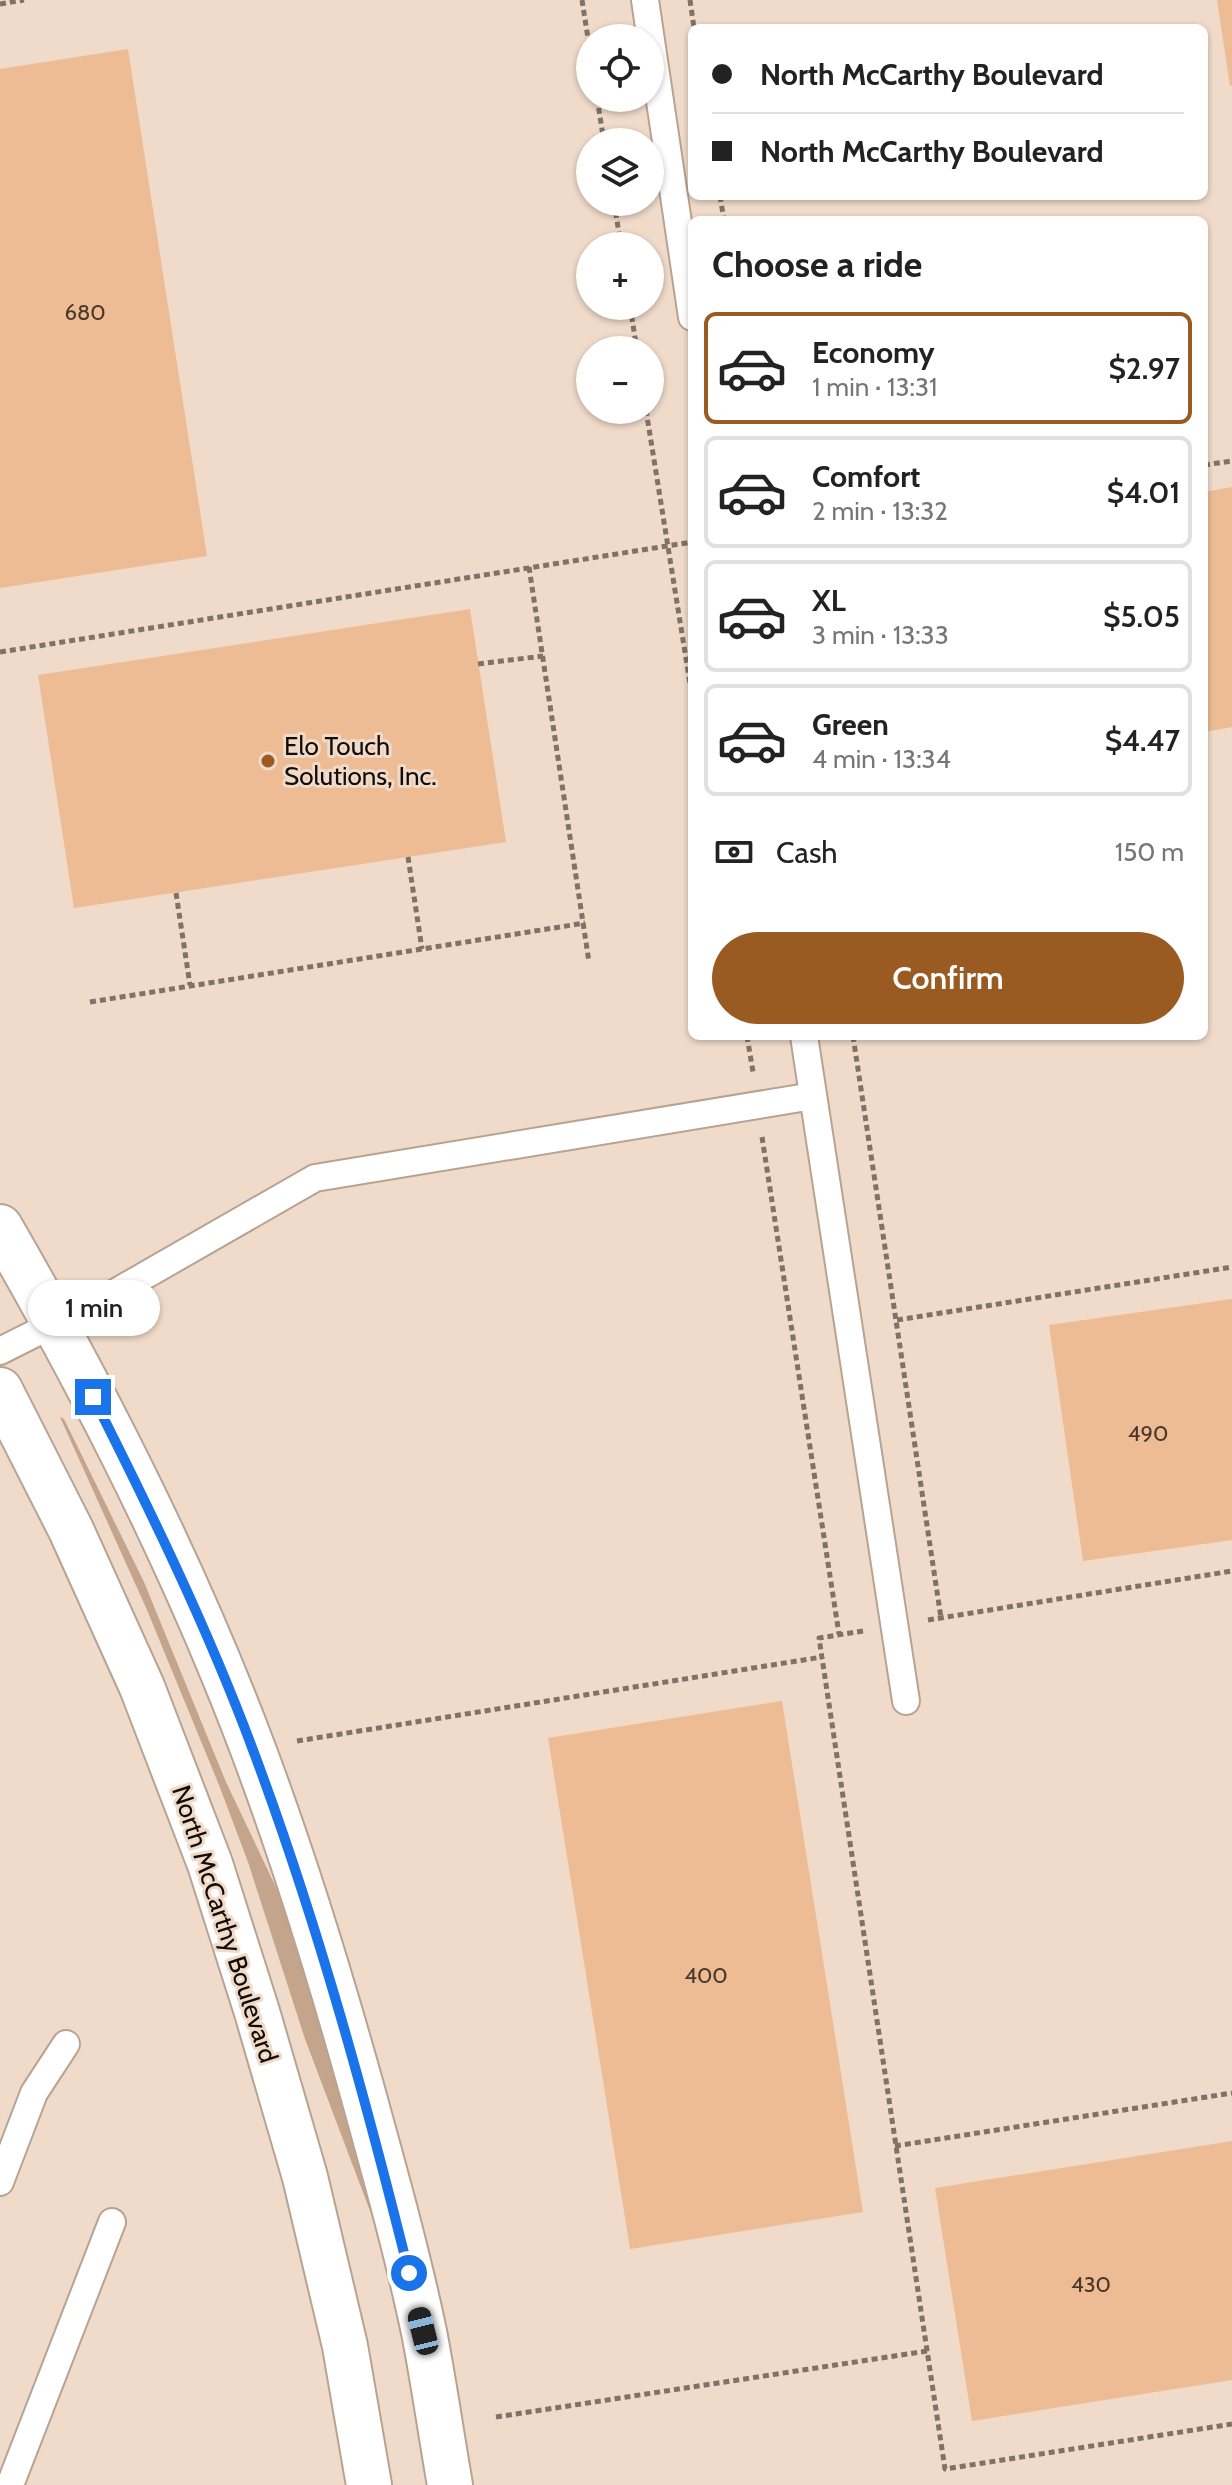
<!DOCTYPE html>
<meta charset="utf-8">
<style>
:root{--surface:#fff;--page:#f2f2f2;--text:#222;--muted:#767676;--line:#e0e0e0;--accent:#995b21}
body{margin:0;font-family:Cabin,sans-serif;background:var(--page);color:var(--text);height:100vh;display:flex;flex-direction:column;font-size:30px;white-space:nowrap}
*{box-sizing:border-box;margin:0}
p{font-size:26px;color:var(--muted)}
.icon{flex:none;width:44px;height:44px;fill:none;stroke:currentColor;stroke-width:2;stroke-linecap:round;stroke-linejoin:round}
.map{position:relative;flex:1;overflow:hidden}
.details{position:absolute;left:688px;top:216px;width:520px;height:824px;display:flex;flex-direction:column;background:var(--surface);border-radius:12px;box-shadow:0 2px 6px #0004}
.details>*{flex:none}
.hud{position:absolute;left:688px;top:24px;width:520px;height:176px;border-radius:12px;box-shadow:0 2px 6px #0004;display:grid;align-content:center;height:176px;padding:0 24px;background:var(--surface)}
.fabs{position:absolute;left:576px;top:24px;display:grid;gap:16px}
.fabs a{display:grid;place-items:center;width:88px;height:88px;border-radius:50%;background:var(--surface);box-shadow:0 2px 6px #0004;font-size:40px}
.end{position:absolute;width:36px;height:36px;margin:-18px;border:10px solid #1a73e8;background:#fff;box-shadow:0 0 0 4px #fff}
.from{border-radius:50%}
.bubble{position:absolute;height:56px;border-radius:28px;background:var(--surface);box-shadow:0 2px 6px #0004;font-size:26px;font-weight:600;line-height:56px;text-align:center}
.car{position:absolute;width:24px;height:48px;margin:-24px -12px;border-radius:10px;box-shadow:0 0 6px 2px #0007;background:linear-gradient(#222 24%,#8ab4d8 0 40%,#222 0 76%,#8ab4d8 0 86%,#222 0)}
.hud b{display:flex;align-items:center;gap:28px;height:76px;font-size:30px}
.hud b+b{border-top:2px solid var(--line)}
.hud i{width:20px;height:20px;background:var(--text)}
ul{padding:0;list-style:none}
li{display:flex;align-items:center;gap:24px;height:112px;margin:0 16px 12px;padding:0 8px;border:4px solid var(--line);border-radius:12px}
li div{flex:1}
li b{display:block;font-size:30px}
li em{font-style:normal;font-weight:600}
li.active{border-color:var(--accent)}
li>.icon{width:72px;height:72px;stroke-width:1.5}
h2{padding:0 24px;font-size:36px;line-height:96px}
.pay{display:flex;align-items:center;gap:20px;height:88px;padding:0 24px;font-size:30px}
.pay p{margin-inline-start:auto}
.action{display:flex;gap:16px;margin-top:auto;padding:16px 24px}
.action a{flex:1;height:92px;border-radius:48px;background:var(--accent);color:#fff;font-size:32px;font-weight:600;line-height:92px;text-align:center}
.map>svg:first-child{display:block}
</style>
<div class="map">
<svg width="1232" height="2485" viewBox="0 0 1232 2485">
<rect width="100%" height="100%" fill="#f0dac9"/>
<polygon fill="#c4a58c" points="60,1417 64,1419 144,1582 226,1782 303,1944 324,1996 390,2244 435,2485 427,2485 393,2286 378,2232 305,2039 248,1862 219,1785 147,1610"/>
<g fill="#edbc95">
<polygon points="1217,0 1232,0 1232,86 1230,86"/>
<polygon points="128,49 207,556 0,588 0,69"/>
<polygon points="1232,487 1232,727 1204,732 1204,492"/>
<polygon points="470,609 506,842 74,908 38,675"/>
<polygon points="1232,1299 1232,1540 1083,1561 1049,1325"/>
<polygon points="782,1701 863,2212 630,2249 548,1738"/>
<polygon points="1232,2141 1232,2380 972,2421 935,2188"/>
</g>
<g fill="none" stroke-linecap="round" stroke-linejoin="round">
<g stroke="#b8a393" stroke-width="30">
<g id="lane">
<polyline points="645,0 692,317"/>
<polyline points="804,1036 906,1701"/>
<polyline points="0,1351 111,1295 315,1178 813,1096"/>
<polyline points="0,2182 34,2093 66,2044"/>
<polyline points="10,2485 112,2222"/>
</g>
</g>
<g stroke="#b8a393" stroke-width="48">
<g id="secondary">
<path d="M 0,1227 C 96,1393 185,1568 253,1749 C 295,1861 330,1975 362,2090 C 384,2170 407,2251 424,2332 C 434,2383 441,2434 450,2485"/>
<polyline points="0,1390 71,1530 142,1687 210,1864 257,2012 305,2177 345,2346 369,2485"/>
</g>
</g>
<g stroke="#817267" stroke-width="5" stroke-dasharray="6 4" stroke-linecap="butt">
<polyline points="582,0 590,51"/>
<polyline points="690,0 694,28"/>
<polyline points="0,4 24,0"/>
<polyline points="597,98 604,142"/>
<polyline points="720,196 724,220"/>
<polyline points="614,202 621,246"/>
<polyline points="630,306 637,350"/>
<polyline points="646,410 692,696"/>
<polyline points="1204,465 1232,461"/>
<polyline points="529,567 589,962"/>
<polyline points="0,652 692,542"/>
<polyline points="478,664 543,656"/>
<polyline points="408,857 422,949"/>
<polyline points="176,893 190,985"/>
<polyline points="90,1002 585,923"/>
<polyline points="747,1036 753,1072"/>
<polyline points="853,1036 941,1618"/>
<polyline points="762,1137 839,1634"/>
<polyline points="897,1320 1232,1267"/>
<polyline points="928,1620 1232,1571"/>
<polyline points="863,1631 819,1638 945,2469 1232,2424"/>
<polyline points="297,1741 822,1657"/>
<polyline points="895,2146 1232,2093"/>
<polyline points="496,2417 927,2351"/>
</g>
<use href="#lane" stroke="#fff" stroke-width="26"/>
<use href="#secondary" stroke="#fff" stroke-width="44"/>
</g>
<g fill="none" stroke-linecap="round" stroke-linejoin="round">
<path stroke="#1a73e8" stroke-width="10" d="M 93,1397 C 151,1512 208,1629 253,1750 C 317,1921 365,2096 409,2273"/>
</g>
<circle fill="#995b21" stroke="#f0dac9" stroke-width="3" cx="268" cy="761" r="8"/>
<g text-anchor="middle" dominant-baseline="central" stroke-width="6" stroke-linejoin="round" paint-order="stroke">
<g font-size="22" fill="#4a382a">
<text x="85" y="312">680</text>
<text x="1148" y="1433">490</text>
<text x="706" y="1975">400</text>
<text x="1091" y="2284">430</text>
</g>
<g font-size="26" fill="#130c06" stroke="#f0dac9" text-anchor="start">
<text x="284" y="746">Elo Touch<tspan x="284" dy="30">Solutions, Inc.</tspan></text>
</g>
<g font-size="26" fill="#130c06" stroke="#f0dac9">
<text transform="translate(225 1924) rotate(72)">North McCarthy Boulevard</text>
</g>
</g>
</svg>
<div class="fabs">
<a><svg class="icon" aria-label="locate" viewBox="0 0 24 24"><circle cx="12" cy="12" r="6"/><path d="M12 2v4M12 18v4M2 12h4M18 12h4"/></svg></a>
<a><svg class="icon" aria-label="layers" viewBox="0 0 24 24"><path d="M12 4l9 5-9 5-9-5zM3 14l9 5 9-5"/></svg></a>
<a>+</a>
<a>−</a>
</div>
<i class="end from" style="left:409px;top:2273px"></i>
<i class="end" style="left:93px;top:1397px"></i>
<div class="bubble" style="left:28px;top:1280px;width:132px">1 min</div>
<i class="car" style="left:423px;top:2331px;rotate:346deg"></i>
<div class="hud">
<b><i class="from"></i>North McCarthy Boulevard</b>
<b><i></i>North McCarthy Boulevard</b>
</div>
<section class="details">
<h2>Choose a ride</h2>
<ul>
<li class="active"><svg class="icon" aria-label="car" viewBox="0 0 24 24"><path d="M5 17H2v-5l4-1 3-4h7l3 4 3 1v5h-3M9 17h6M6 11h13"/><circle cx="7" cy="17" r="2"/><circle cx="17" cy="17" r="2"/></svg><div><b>Economy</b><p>1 min · 13:31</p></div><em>$2.97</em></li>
<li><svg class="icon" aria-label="car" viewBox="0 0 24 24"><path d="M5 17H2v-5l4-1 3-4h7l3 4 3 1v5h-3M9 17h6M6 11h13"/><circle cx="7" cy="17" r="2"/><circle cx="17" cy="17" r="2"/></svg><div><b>Comfort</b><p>2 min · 13:32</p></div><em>$4.01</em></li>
<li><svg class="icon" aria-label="car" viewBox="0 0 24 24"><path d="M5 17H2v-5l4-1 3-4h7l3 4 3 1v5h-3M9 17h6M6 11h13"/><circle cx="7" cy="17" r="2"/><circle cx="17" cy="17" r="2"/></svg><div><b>XL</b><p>3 min · 13:33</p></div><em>$5.05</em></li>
<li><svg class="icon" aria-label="car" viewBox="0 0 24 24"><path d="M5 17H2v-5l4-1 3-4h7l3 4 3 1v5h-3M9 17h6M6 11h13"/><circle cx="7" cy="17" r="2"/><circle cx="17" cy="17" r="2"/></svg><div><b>Green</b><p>4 min · 13:34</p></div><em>$4.47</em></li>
</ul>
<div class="pay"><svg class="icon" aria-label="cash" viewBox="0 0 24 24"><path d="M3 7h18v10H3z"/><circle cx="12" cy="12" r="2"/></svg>Cash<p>150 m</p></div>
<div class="action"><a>Confirm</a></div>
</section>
</div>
